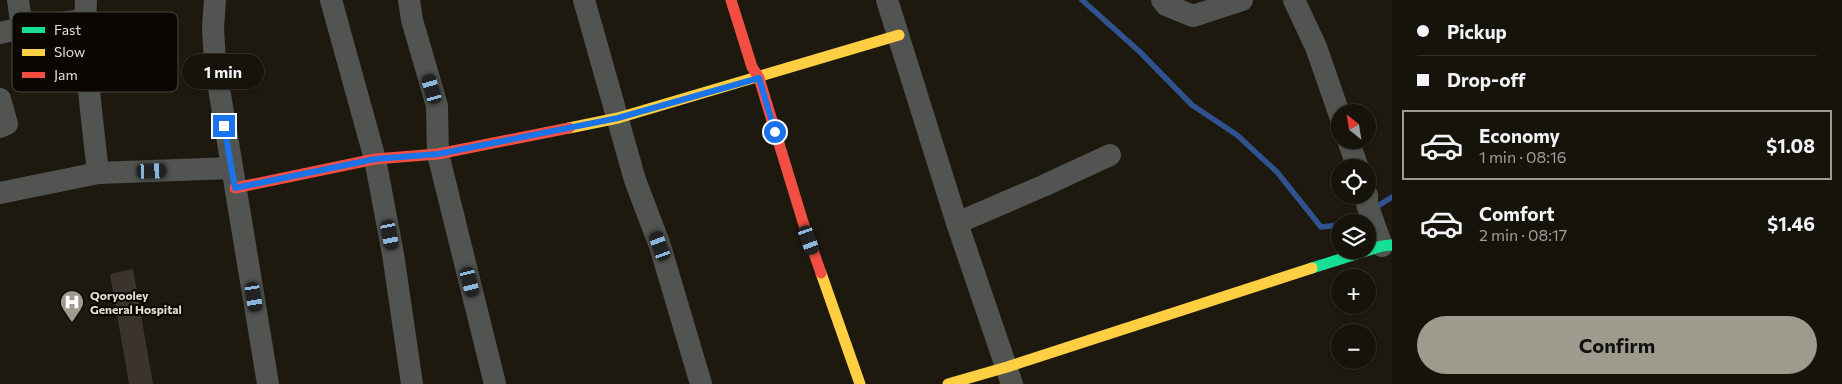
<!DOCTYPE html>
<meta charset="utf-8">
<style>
:root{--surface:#16130a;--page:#232018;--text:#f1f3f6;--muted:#9e9e9c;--line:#35322b;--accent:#9f9a8e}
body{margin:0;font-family:Commissioner,sans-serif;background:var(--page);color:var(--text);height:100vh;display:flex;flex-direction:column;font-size:19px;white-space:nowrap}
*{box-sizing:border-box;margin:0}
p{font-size:16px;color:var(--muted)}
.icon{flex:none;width:28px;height:28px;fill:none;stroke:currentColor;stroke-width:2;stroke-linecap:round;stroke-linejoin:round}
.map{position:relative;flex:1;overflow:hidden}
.drawer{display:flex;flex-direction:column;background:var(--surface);width:450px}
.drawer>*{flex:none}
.banner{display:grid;align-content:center;height:110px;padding:0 25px;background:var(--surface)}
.needle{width:32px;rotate:330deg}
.fabs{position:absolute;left:1331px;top:104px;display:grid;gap:10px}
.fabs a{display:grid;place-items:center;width:45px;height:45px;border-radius:50%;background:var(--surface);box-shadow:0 1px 4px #0004,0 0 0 1px var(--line);font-size:25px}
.end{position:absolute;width:22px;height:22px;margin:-11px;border:6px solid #1a73e8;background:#fff;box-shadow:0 0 0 2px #fff}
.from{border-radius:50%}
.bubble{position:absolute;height:35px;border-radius:18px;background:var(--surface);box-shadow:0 1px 4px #0004,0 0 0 1px var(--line);font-size:16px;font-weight:700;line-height:35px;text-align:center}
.car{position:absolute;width:15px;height:30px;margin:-15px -8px;border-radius:6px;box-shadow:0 0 4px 1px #0007;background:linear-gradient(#222 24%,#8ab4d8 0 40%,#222 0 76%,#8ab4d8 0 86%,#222 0)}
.banner b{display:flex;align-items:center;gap:18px;height:48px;font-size:19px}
.banner b+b{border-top:1px solid var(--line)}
.banner i{width:12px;height:12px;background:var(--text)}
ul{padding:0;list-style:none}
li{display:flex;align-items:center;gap:15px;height:70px;margin:0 10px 8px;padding:0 15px;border:2px solid transparent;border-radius:0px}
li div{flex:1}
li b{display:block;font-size:19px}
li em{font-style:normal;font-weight:700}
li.current{border-color:var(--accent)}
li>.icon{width:45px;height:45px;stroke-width:1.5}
.action{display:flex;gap:10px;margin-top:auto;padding:10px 25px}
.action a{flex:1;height:58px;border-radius:30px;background:var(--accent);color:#111;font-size:20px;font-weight:700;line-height:58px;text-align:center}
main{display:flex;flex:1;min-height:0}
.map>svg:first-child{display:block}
</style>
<main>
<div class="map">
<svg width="1392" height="384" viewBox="0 0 1392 384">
<rect width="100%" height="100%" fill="#1e190e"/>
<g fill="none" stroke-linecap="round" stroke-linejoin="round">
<g stroke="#30528f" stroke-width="5.5">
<polyline points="1082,0 1140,52 1192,105 1237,135 1277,172 1321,227 1340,225"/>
<polyline points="1373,209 1392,197"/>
<polyline points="1350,222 1365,214"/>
</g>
</g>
<polygon fill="#3a342c" points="133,269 153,384 129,384 110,274"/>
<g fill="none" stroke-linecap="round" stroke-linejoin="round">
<g stroke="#515451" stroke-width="22">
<polyline points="18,0 22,28"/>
<path d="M 86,0 C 83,57 92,116 98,173"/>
<polyline points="215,0 213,28 215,64 268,384"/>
<polyline points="331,0 375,159 393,254 412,384"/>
<polyline points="409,0 412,20 437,106 438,154 495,384"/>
<polyline points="584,0 635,180 660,246 701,384"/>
<polyline points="887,0 957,223 1012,384"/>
<polyline points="1162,0 1166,5 1193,16 1242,0"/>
<polyline points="1294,0 1316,47 1340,116"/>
<polyline points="0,33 22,28 84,20"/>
<polyline points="0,99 7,124 0,127"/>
<polyline points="1348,140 1358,168"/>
<polyline points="0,193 98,173 232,168"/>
<polyline points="1367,195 1367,204 1382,246"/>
<polyline points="957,223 1043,186 1110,155"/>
</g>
<polyline stroke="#16e098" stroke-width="11" points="1312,268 1382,246 1392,245"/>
<g stroke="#ffcf43" stroke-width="11">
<polyline points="569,128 618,118 899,35"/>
<polyline points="821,273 860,384"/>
<polyline points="948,384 1007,367 1312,268"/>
</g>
<g stroke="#f24e42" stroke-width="11">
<polyline points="731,0 752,67 759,78 803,222 821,273"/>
<polyline points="235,188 375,159 438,154 569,128"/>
</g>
</g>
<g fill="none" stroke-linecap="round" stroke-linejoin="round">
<polyline stroke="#1a73e8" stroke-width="6" points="224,126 235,188 375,159 438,154 618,118 759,78 775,132"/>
</g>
<defs>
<g id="hospital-pin" transform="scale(1.25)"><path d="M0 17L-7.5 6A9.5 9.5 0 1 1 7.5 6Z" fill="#9f9a8e" stroke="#0a0702"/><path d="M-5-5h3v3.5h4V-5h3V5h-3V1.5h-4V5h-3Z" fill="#fff"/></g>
</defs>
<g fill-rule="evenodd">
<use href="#hospital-pin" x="72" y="302"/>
</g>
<g text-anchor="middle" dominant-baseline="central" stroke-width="4" stroke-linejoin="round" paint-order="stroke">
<g font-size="12" font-weight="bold" fill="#e4dfd3" stroke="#0a0702" text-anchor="start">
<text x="90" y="295">Qoryooley<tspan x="90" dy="14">General Hospital</tspan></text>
</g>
</g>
<rect x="12" y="12" width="166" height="80" rx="8" fill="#0a0702" stroke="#4b4841" stroke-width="1"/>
<rect x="22" y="27" width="23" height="6" fill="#16e098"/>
<rect x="22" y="49" width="23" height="7" fill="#ffcf43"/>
<rect x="22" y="72" width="23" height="6" fill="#f24e42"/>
<g font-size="14" fill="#e4dfd3">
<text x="54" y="35">Fast</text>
<text x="54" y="57">Slow</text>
<text x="54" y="80">Jam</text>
</g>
</svg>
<div class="fabs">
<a><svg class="needle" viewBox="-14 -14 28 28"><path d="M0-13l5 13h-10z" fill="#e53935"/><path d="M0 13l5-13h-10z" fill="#9e9e9c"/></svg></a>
<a><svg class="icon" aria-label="locate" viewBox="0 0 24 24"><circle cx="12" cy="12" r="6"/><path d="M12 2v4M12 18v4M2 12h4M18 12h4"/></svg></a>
<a><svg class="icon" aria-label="layers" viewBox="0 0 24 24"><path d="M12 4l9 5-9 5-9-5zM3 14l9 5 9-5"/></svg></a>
<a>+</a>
<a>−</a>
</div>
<i class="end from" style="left:775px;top:132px"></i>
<i class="end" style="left:224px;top:126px"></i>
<div class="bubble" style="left:182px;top:54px;width:82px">1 min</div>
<i class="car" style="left:432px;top:89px;rotate:344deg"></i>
<i class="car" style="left:152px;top:171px;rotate:88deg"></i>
<i class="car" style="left:390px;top:235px;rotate:169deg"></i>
<i class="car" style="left:809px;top:240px;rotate:160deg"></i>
<i class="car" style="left:660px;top:246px;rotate:340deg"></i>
<i class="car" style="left:470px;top:282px;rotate:166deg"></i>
<i class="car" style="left:254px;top:297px;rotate:171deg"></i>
</div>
<section class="drawer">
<div class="banner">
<b><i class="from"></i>Pickup</b>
<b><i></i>Drop-off</b>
</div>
<ul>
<li class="current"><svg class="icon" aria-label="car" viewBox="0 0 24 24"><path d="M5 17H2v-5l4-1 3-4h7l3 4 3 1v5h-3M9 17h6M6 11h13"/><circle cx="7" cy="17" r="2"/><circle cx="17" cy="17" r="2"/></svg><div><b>Economy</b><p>1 min · 08:16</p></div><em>$1.08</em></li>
<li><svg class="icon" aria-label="car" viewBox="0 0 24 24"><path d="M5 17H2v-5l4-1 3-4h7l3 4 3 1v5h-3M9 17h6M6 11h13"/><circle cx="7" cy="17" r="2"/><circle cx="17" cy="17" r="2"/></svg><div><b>Comfort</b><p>2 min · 08:17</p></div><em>$1.46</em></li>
</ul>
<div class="action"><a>Confirm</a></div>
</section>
</main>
